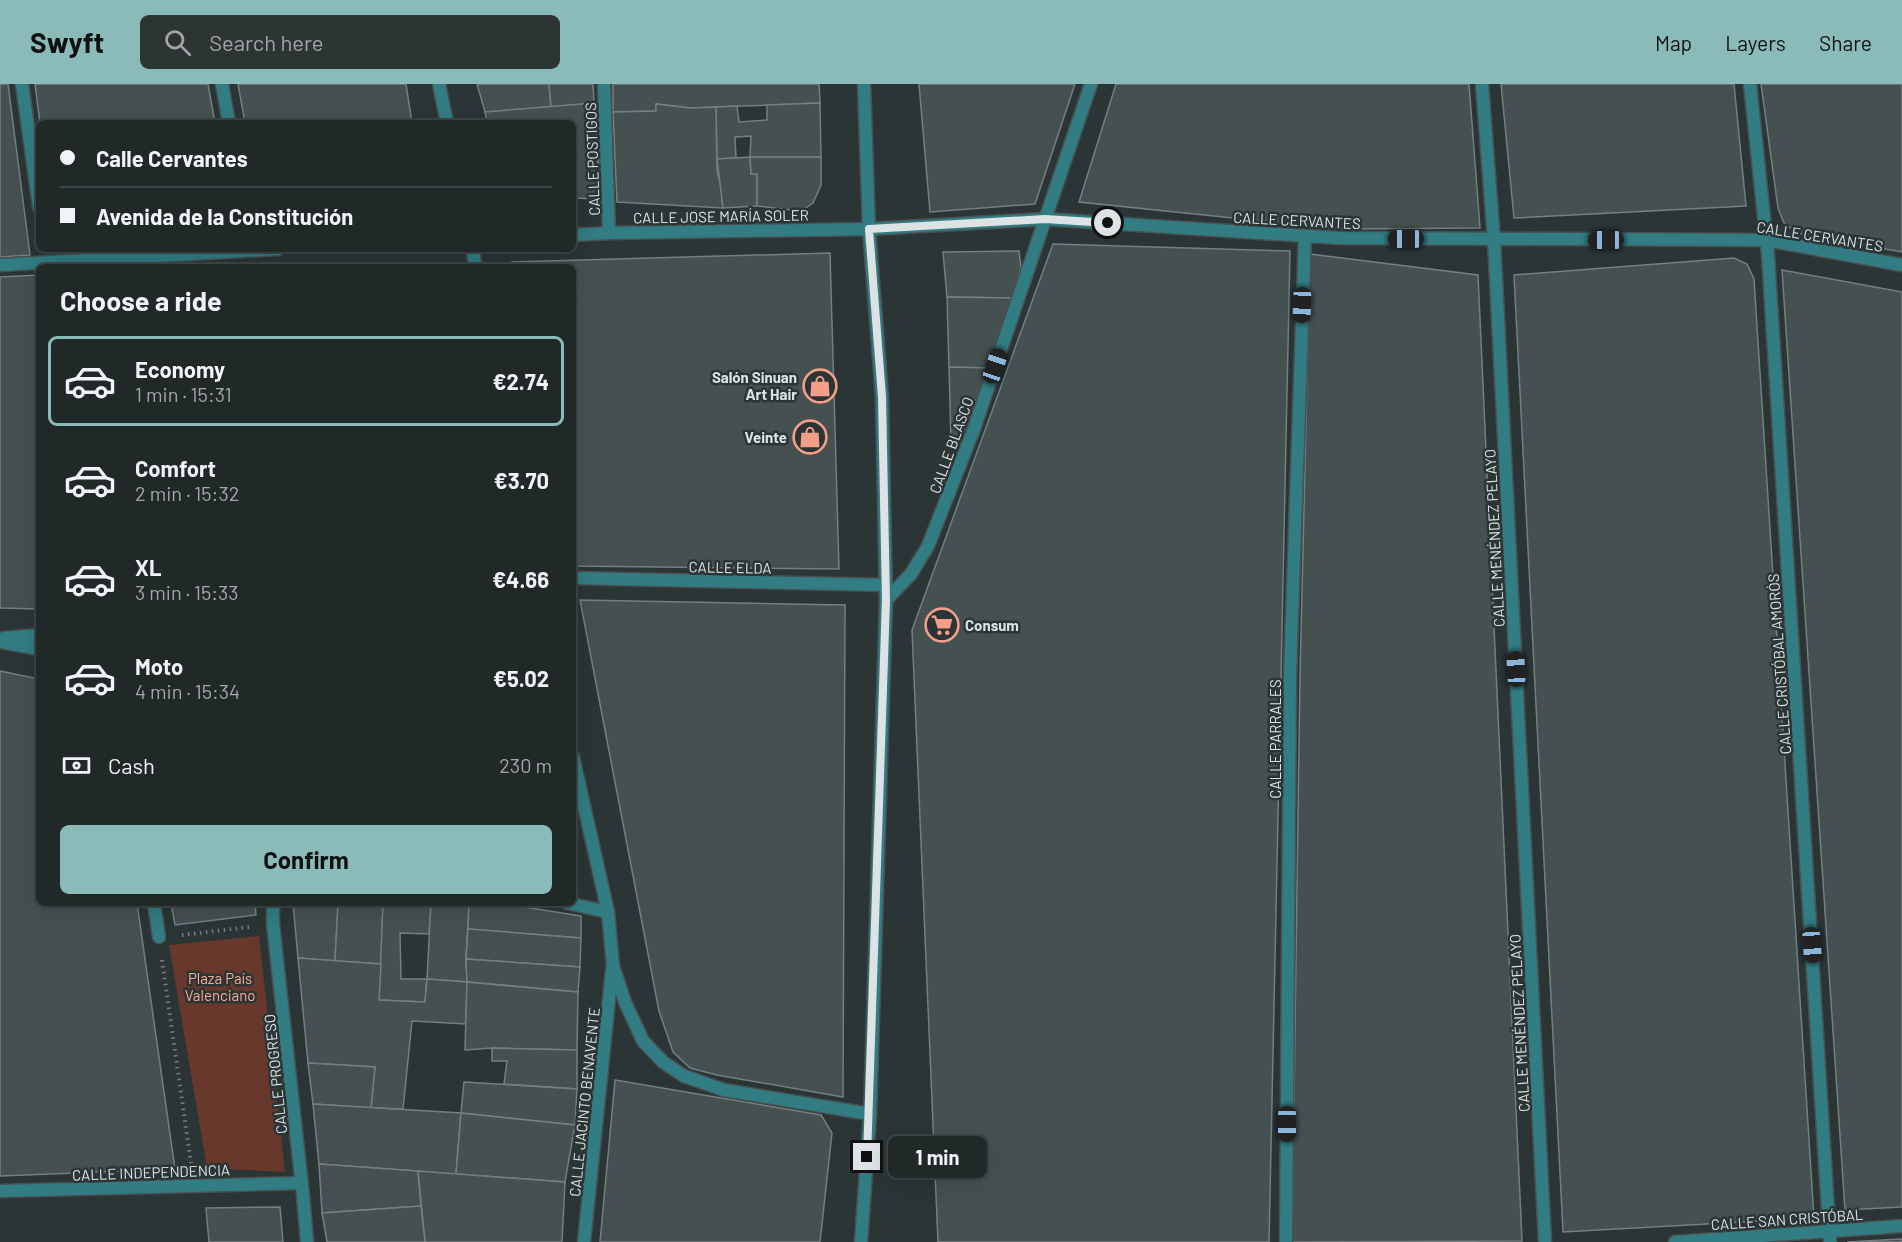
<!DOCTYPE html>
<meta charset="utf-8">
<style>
:root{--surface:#202828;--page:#2d3434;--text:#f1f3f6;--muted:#a2a6a8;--line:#3d4445;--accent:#8bbbb9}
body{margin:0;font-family:Barlow,sans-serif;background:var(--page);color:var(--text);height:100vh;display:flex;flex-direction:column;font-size:22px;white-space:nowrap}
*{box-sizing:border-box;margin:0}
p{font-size:20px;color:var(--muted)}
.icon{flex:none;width:33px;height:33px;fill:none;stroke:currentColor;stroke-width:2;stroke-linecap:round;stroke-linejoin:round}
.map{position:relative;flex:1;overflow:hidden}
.sheet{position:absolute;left:36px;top:180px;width:540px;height:642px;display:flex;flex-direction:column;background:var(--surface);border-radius:9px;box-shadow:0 6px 24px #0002,0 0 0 2px var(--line)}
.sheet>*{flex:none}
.guide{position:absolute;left:36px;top:36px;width:540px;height:132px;border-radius:9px;box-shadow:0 6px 24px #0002,0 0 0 2px var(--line);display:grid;align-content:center;height:132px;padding:0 24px;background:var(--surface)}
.end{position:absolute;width:27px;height:27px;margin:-14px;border:8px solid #dde3e4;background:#111;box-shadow:0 0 0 3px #111}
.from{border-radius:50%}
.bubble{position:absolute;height:42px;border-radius:9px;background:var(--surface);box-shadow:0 6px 24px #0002,0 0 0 2px var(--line);font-size:20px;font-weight:700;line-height:42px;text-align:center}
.car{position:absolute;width:18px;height:36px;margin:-18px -9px;border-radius:8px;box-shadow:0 0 4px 2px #0007;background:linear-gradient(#222 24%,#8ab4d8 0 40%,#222 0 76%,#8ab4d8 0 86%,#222 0)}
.guide b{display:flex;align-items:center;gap:21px;height:57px;font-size:22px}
.guide b+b{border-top:2px solid var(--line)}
.guide i{width:15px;height:15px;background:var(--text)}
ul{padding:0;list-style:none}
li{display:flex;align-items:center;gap:18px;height:90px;margin:0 12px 9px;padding:0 12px;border:3px solid transparent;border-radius:9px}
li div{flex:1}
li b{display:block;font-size:22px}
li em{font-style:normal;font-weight:700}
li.on{border-color:var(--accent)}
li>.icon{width:54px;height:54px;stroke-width:1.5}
h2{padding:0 24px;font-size:27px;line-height:72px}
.pay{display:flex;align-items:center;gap:15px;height:66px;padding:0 24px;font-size:22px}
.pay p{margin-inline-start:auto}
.primary-button{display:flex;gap:12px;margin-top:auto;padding:12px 24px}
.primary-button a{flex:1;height:69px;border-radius:9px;background:var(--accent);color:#111;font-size:24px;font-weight:700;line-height:69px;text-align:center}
header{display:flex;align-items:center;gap:36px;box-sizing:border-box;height:84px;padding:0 30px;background:var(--accent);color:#111}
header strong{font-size:28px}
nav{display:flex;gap:33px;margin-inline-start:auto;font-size:21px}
.search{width:420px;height:54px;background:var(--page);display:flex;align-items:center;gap:15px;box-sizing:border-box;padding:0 21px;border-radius:9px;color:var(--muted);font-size:22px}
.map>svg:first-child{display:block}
</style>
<header>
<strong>Swyft</strong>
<div class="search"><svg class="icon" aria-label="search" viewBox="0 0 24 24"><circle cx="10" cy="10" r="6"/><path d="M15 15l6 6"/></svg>Search here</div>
<nav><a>Map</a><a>Layers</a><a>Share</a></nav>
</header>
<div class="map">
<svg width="1902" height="1158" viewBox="0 0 1902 1158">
<rect width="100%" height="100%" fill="#2b3536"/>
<polygon fill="#68382d" points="259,852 285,1088 207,1084 169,861"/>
<g fill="#455051" stroke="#737f80" stroke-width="1.5">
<polygon points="0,0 8,0 30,171 0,173"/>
<polygon points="35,0 208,0 215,39 40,39"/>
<polygon points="238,0 406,0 412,39 245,39"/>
<polygon points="477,0 549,0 551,23 485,28"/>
<polygon points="549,0 593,0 594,19 551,23"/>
<polygon points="613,0 819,0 820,19 691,24 656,20 656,27 613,28"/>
<polygon points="919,0 1075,0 1035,120 930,128"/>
<polygon points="1116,0 1469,0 1480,144 1340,145 1079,118"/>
<polygon points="1501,0 1734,0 1746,122 1514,134"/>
<polygon points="1761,0 1902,0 1902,168 1797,149 1784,139 1778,124"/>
<polygon points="594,19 601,115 573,114 573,39 487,39 485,28"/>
<polygon points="820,19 821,73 750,73 751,52 735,53 736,74 717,75 716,23 737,22 739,38 767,36 767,21"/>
<polygon points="656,20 691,24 716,23 717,87 721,103 723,124 617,118 613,28 656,27"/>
<polygon points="750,73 751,90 757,90 757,122 723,124 717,75"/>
<polygon points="750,73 821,73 821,101 813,119 804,125 791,126 757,122 757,90 751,90"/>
<polygon points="1053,160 1290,167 1269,1158 938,1158 912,546"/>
<polygon points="1019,167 1021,184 1012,214 947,213 943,168"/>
<polygon points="830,169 839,485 573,482 573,183 513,183 512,178"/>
<polygon points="1310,170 1478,191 1522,1157 1292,1158 1300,592"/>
<polygon points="1734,174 1747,180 1754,195 1814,1134 1563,1148 1514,191"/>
<polygon points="432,179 432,183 307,183"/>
<polygon points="1782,186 1902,208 1902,1123 1845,1126"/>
<polygon points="39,191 39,525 0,524 0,193"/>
<polygon points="947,213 1012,214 989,284 949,283"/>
<polygon points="949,283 989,284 964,358 951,358"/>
<polygon points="580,516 845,521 843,1013 717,991 690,984 673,968 659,927"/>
<polygon points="0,587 39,595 39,819 137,819 175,1085 0,1092"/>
<polygon points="171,819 255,819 256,831 175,841"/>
<polygon points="293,819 338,819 335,877 298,874"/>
<polygon points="338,819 383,819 381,880 335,877"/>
<polygon points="383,819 431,819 429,850 400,849 401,895 427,895 425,918 379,916"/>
<polygon points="431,819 469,819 466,875 467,898 427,895"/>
<polygon points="469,819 499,819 581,832 581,854 468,845"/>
<polygon points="468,845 581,854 580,883 466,875"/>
<polygon points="298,874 381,880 379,916 425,918 427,895 467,898 466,940 412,937 403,1025 371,1024 375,983 308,979"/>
<polygon points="466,875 580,883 578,908 467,898"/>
<polygon points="467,898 578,908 577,966 492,964 465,966"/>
<polygon points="492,964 577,966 577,1005 504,1000 507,977 492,977"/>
<polygon points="308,979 375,983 371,1024 313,1020"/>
<polygon points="615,996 821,1031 832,1049 820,1158 600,1158"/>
<polygon points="464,998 577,1005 575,1041 461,1029"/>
<polygon points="313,1020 461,1029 456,1090 319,1080"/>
<polygon points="461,1029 575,1041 565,1098 456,1090"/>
<polygon points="319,1080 418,1087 421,1122 322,1129"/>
<polygon points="418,1087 565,1098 562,1158 425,1158"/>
<polygon points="421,1122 425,1158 327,1158 322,1129"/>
<polygon points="280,1123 283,1158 209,1158 206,1124"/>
<polygon points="1902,1155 1902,1158 1847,1158"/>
</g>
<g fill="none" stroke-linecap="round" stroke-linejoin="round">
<g stroke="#475152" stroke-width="15">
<g id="minor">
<polyline points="22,0 39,123"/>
<polyline points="222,0 229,39"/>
<polyline points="439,0 447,39"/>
<polyline points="604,0 609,149"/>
<polyline points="1482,0 1494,156 1545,1158"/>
<polyline points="1750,0 1768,171 1830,1158"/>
<polyline points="573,151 609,149 869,145 1045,135 1339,154 1766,156 1902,181"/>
<polyline points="472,165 476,183"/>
<polyline points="0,181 278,165"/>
<polyline points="573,494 886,501"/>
<polyline points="886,516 911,490 928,462 974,345 1091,0"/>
<polyline points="4,554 39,551"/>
<polyline points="0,558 39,565"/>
<polyline points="573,673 608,828 613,882 625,918 643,957 663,978 684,992 724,1006 870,1030"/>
<polyline points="154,819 159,853"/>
<polyline points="273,819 273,840 303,1111 307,1158"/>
<polyline points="567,819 608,828"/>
<polyline points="0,1107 302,1099"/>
<polyline points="584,1158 612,886"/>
<polyline points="1286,1158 1290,591 1305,152"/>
<polyline points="1675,1158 1902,1142"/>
</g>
</g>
<g stroke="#475152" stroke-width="15">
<polyline id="tertiary" points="861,1158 870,1030 886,516 882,313 869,145 864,0"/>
</g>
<g stroke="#757e7f" stroke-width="4" stroke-dasharray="1.5 4.5" stroke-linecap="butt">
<polyline points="182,851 249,843"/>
<polyline points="162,876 191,1079"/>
</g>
<use href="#minor" stroke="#317d83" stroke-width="12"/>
<use href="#tertiary" stroke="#317d83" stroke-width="12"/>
</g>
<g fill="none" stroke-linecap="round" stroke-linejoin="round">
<polyline stroke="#dde3e4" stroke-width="8" points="867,1073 886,516 882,313 869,145 1045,135 1108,139"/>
</g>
<defs>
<g id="shop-ring" transform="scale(1.725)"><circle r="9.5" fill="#2b3536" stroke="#f49e89" stroke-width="1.5"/><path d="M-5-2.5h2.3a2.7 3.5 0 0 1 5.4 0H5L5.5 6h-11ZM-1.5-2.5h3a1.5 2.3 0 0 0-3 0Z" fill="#f49e89"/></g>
<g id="supermarket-ring" transform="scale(1.725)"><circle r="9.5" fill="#2b3536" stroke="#f49e89" stroke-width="1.5"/><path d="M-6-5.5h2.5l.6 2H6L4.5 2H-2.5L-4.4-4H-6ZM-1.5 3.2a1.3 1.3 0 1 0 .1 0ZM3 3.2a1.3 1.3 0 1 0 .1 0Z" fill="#f49e89"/></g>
</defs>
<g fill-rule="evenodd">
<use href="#shop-ring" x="820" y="302"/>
<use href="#shop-ring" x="810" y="353"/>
<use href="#supermarket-ring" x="942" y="541"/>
</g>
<g text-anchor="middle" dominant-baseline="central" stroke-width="5" stroke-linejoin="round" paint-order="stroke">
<g font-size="15" fill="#dde3e4" stroke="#2b3536">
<text transform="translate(592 75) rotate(-92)">CALLE POSTIGOS</text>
<text transform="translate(721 132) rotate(-1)">CALLE JOSE MARÍA SOLER</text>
<text transform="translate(1297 136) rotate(3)">CALLE CERVANTES</text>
<text transform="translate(1820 152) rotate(9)">CALLE CERVANTES</text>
<text transform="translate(951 361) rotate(-70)">CALLE BLASCO</text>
<text transform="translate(1494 454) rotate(-93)">CALLE MENÉNDEZ PELAYO</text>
<text transform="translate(730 483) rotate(1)">CALLE ELDA</text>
<text transform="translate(1779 580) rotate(-94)">CALLE CRISTÓBAL AMORÓS</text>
<text transform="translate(1275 655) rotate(-90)">CALLE PARRALES</text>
<text transform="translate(1519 939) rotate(-93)">CALLE MENÉNDEZ PELAYO</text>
<text transform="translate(275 990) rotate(-96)">CALLE PROGRESO</text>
<text transform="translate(584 1018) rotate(-84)">CALLE JACINTO BENAVENTE</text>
<text transform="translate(151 1088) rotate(-2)">CALLE INDEPENDENCIA</text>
<text transform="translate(1787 1135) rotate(-4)">CALLE SAN CRISTÓBAL</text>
</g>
<g font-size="15" font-weight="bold" fill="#dde3e4" stroke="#2b3536" text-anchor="end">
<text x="797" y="293">Salón Sinuan<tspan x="797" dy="17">Art Hair</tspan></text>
<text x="787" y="353">Veinte</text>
<text x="965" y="541" text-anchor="start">Consum</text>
</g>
<g font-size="15" fill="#fea791" stroke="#2b3536">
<text x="220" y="894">Plaza País<tspan x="220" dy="17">Valenciano</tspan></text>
</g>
</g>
</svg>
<i class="end from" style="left:1108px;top:139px"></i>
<i class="end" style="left:867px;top:1073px"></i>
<div class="bubble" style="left:888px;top:1052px;width:99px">1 min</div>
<i class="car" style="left:1406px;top:155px;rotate:270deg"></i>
<i class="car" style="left:1606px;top:156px;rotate:270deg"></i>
<i class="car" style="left:1302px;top:221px;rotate:182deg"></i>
<i class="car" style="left:995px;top:282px;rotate:19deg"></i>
<i class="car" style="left:1516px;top:585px;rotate:357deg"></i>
<i class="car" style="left:1812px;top:861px;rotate:176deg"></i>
<i class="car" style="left:1287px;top:1040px;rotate:180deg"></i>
<div class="guide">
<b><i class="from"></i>Calle Cervantes</b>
<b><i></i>Avenida de la Constitución</b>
</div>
<section class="sheet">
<h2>Choose a ride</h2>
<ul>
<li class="on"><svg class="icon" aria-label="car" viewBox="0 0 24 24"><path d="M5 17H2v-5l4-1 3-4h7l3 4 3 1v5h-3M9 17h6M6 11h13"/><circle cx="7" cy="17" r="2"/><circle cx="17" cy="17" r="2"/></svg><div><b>Economy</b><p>1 min · 15:31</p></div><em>€2.74</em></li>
<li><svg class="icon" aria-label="car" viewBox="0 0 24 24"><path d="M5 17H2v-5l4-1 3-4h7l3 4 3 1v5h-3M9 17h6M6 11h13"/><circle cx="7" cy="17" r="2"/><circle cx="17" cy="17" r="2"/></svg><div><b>Comfort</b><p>2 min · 15:32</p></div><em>€3.70</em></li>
<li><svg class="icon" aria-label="car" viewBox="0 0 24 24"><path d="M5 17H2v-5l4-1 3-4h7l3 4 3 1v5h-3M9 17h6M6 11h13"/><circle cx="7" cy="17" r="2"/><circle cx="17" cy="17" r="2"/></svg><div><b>XL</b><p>3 min · 15:33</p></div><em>€4.66</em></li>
<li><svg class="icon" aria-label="car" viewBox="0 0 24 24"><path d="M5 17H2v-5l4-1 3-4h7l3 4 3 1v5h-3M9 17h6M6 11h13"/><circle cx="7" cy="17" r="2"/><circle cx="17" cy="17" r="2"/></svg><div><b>Moto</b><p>4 min · 15:34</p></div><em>€5.02</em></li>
</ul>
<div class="pay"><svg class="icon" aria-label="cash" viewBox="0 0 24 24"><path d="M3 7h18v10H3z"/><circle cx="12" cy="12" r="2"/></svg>Cash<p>230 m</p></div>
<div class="primary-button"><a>Confirm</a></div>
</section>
</div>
